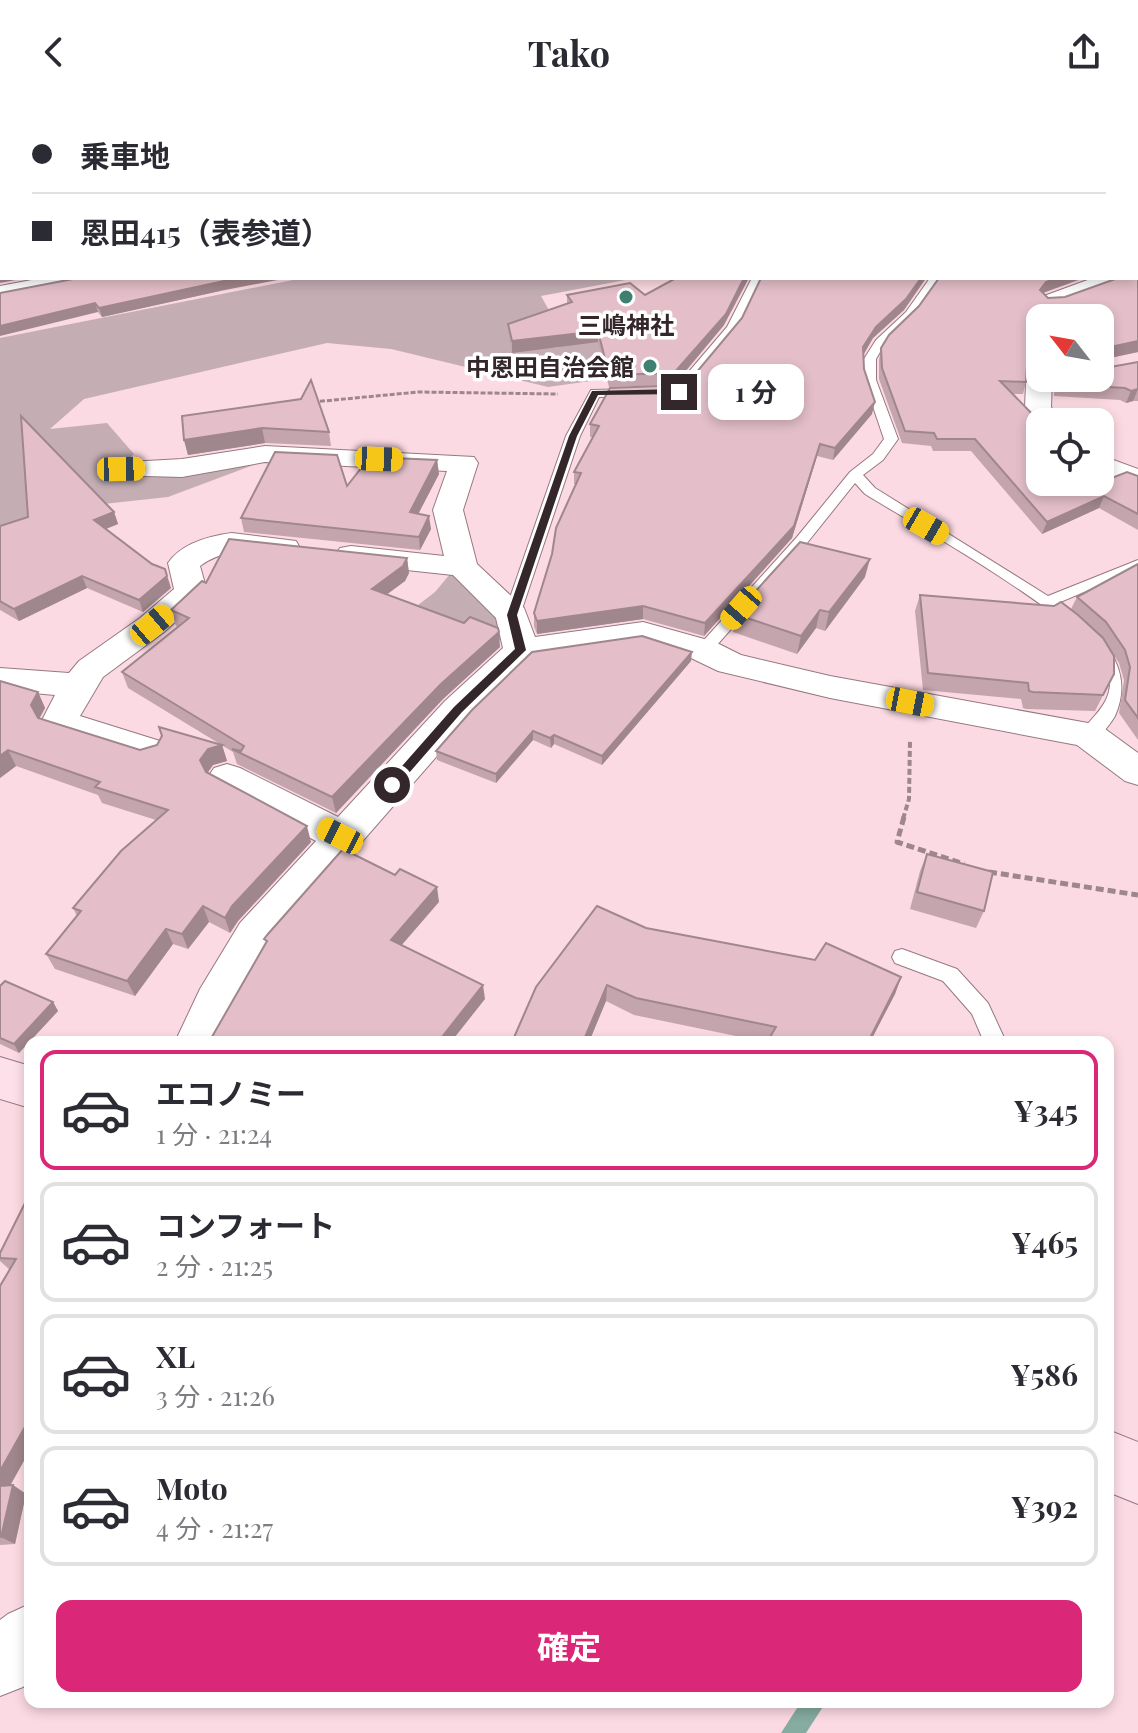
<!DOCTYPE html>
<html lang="ja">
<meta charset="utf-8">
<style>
:root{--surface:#fff;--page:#f7f7f7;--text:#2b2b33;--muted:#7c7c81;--line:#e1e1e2;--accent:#db2777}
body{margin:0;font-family:"Playfair Display","Noto Sans JP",serif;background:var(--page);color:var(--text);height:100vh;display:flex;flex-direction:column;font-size:30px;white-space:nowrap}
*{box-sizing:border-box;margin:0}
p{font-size:26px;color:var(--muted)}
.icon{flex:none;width:44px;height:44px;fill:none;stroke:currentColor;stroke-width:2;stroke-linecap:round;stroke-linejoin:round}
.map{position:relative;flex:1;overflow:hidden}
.side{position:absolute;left:24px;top:932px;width:1090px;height:672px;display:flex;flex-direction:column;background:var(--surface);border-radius:16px;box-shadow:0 4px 12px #0003}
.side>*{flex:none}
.guide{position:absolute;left:0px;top:0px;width:1138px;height:176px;box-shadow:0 4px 12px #0003;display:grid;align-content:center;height:176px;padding:0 32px;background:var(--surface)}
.needle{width:52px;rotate:301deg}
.buttons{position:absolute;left:1026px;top:200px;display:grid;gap:16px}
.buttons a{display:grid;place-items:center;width:88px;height:88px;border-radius:16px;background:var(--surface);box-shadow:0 4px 12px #0003;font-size:40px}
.end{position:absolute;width:36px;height:36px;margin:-18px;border:10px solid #34272b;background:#fff;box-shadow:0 0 0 4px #fff}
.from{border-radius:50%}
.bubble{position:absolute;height:56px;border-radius:16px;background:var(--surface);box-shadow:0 4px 12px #0003;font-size:26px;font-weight:700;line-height:56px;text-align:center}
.car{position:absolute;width:24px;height:48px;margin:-24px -12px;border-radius:10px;box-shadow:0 0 6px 2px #0007;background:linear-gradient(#f5c518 24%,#345 0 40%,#f5c518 0 76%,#345 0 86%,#f5c518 0)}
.guide b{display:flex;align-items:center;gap:28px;height:76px;font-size:30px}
.guide b+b{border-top:2px solid var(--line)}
.guide i{width:20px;height:20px;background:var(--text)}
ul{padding:14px 0 0;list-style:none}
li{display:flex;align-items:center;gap:24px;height:120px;margin:0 16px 12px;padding:0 16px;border:4px solid var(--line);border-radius:16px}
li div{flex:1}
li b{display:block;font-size:30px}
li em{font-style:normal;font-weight:700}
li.active{border-color:var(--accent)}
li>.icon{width:72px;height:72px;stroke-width:1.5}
.cta{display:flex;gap:16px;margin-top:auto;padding:16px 32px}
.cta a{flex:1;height:92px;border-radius:16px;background:var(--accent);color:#fff;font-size:32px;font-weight:700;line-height:92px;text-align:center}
header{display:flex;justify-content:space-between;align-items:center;height:104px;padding:0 32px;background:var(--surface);font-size:36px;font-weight:700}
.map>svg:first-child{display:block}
</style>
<header><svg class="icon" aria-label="back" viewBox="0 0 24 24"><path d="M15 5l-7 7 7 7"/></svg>Tako<svg class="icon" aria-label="share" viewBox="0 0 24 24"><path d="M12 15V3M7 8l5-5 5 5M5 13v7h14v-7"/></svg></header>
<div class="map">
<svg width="1138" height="1629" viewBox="0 0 1138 1629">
<rect width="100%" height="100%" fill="#fcdae3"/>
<g fill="#c4aeb4">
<polygon points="303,174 636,174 541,192 550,208 554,244 600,235 681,238 595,252 598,276 548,283 391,245 327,239 84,295 50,325 107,319 134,350 111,368 272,354 168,393 85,402 0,428 0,234"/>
<polygon points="455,464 496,511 503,537 409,508 435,488"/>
</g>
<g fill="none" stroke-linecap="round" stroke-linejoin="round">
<polygon fill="#86aca1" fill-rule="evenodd" points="801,1598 826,1598 806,1629 781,1629"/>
<g stroke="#977881" stroke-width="2">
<g id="lane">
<polygon points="752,174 762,174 738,224 683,291 599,293 580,332 520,511 512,516 506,514 504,511 566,332 591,286 675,284 727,223"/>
<path d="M 930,174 L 941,174 L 914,212 L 884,241 L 876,255 L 876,276 L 898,335 L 883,356 L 863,371 L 875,384 L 1048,492 L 1138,456 L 1138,465 L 1058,499 C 1095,526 1138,560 1115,612 C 1109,622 1100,634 1088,637 L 1079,631 C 1094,610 1115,598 1109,568 C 1100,524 910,418 865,390 L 855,379 L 807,439 L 709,550 L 703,551 L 695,546 L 797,433 L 850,368 L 873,350 L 884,335 L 864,276 L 864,255 L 876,236 L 906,208 Z"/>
<polygon points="902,845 957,865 988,899 1006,938 984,938 972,910 943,877 895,859 892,853 895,847"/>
</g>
</g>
<g stroke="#977881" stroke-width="2">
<g id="street">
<rect x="0" y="22" width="2" height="10"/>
<polygon points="42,174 88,174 85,179 77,181 0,196 0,182"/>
<polygon points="1093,174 1125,174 1122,179 1060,202 1044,202 1040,197 1044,192"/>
<polygon points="1040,250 1040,274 1052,274 1051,303 1061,318 1040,318 1040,324 1025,303 1027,258 1031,253"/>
<polygon points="265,342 474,353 478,359 463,406 477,460 524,504 535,533 643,518 715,538 741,551 830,572 1088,619 1101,622 1138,649 1138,681 1125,677 1077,641 830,594 718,567 691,554 642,538 531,555 471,613 270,843 236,904 221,938 175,938 200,885 240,819 316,737 214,682 208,673 214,664 227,660 240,664 338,713 445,597 503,544 496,514 453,471 351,460 340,458 335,451 340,444 351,442 444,452 433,406 447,367 265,358 182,373 111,371 107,365 111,359 182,355"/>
<polygon points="1100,351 1138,365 1138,384 1100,369"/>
<path d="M 232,429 L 296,437 L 300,444 L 296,451 C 260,460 236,435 200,462 L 207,487 L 202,494 L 164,528 L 103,573 L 80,612 L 160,637 L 165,646 L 160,655 L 147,659 L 46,627 L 41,618 L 55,591 L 0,586 L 0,564 L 69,569 L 79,557 L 140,514 L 174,485 L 168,459 C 182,439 209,432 232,429 Z"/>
<polygon points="30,1500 30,1576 23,1583 0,1592 0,1516 8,1510"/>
</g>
</g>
<g stroke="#977881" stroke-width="2">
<g id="secondary">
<polygon points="825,0 843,0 844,2 826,2"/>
<polygon points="2,147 2,161 0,162 0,148"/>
<polygon points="0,953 30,962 30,1004 0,995"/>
<polygon points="1108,1326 1138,1338 1138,1400 1108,1388"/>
</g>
</g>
<polyline stroke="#9e868d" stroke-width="3" stroke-dasharray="5 2" stroke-linecap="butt" points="313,298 418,288 558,290"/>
<polyline stroke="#9e868d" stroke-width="4" stroke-dasharray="6 3" stroke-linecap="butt" points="903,715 909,695 910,636"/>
<g stroke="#9e868d" stroke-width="5" stroke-dasharray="8 4" stroke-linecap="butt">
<polyline points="904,713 897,738 964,760"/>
<polyline points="989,768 1138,791"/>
</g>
<use href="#lane" fill="#fff" fill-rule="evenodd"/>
<use href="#street" fill="#fff" fill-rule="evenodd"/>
<use href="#secondary" fill="#fde0e9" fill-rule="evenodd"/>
</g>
<g fill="#c4a4ad">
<polygon points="857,0 1138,0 1138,91 1137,91 1137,93 1138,94 1138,248 1101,256 1101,261 1105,264 1138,258 1138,297 1133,297 1126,299 1120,296 1054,292 1055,274 1100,274 1040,214 1040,248 1039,247 1028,254 1026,278 1023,290 1012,290 1099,379 1138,372 1138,426 1099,404 1042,430 971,347 933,347 931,342 902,339 879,275 879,256 881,244 1044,189 1048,194 1065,193 1136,174 1136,2 858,2"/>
<polygon points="761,174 926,174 904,206 873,234 863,251 864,265 872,310 833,356 817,352 792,434 704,532 643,515 537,530 534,522 534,509 576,380 574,380 574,368 593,333 590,333 590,320 686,281 742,214"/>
<polygon points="220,187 102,213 98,208 0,189"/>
<polygon points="567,191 645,191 724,221 674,281 609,283 598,238 512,249 509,232 508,220 567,200"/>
<polygon points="182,312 329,328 331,342 265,339 188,351 184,336"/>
<polygon points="437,356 439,370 418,410 431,425 420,446 244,428 241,414"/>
<polygon points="114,408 118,420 106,425 171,484 143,508 87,484 19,517 0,506 0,422"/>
<polygon points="407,454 409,469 405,477 387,490 500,543 443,595 336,709 237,660 233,648 128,584 122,568 178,523 176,522 171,506 206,479"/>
<polygon points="1138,460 1138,636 1119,609 1124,576 1119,559 1105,538 1114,570 1095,607 1026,605 1023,604 1021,595 923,586 915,507 920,491 1071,505 1077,493"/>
<polygon points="865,473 825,527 816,524 797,550 733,528 735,510"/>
<polygon points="691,557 602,661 554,640 551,644 533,636 496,679 437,656 436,647"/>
<polygon points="0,577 38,588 45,604 39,615 140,646 222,641 227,657 213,661 207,669 311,738 238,817 230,829 209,818 188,845 173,840 135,892 55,865 46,850 77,812 73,804 156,716 102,699 98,691 16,662 0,674"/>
<polygon points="927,750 984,807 976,824 910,805 920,767"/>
<polygon points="646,824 901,873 895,890 870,938 765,938 634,911 606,897 589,938 512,938"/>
<polygon points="0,882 53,898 58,907 19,949 0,940"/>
<polygon points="30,1089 10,1382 13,1381 26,1390 15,1440 0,1441 0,1182 10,1166 0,1157 0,1149"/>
</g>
<g fill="#a0868d">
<polygon points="156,0 191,0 182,2 146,2"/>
<polygon points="0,169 2,169 2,174 26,174 0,179"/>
<polygon points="238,174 288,174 220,187 102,213 99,204"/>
<polygon points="744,174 749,174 724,221 674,281 674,269"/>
<polygon points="921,174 926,174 904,206 873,234 861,255 863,243 876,223"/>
<polygon points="1057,174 1084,174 1043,189 1040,186 1046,178"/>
<polygon points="95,199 98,208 0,232 0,222"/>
<polygon points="598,227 598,238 512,249 512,237"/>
<polygon points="1040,237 1039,247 1025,256 1028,244"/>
<polygon points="1138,237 1138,248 1100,256 1101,245"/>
<polygon points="1138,285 1133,297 1126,299 1131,287"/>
<polygon points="875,298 872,310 833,356 835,344"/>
<polygon points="262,324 265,339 188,351 184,336"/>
<polygon points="820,340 817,352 792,434 704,532 705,519"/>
<polygon points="437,356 439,370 412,422 410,408"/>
<polygon points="1104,392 1099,404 1042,430 1047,418"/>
<polygon points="114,408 118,420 98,428 94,416"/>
<polygon points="429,412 431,425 420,446 419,433"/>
<polygon points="407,454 409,469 405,477 374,500 372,485"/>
<polygon points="870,455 865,473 825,527 829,508"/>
<polygon points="165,465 171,484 143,508 139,496"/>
<polygon points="82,472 87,484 19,517 14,505"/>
<polygon points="643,502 643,515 537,530 537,517"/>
<polygon points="820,506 816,524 797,550 801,532"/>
<polygon points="499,528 500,543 443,595 336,709 332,693 441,580"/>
<polygon points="692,548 691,557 602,661 602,652"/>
<polygon points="38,588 45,604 38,617 31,601"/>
<polygon points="533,627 533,636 496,679 496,670"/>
<polygon points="554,631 554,640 551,644 550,634"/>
<polygon points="222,641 227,657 213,661 206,671 200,656 208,645"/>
<polygon points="8,646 16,662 0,674 0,652"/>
<polygon points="307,722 311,738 238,817 230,829 225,814 232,802"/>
<polygon points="437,783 439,798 394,850 391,836"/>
<polygon points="203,802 209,818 188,845 182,830"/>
<polygon points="166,825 173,840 135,892 127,877"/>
<polygon points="901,873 895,890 870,938 868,938"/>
<polygon points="483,881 485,895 451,938 438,938"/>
<polygon points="607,881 606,897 589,938 583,938"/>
<polygon points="53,898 58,907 19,949 14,940"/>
<polygon points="30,1314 30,1346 5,1391 0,1388 0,1367"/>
<polygon points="13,1381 26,1390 15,1440 1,1433"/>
</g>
<g fill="#e4bfc9" stroke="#a0868d" stroke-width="2">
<polygon points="89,0 156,0 146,2 91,2"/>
<polygon points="335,0 572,0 571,2 329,2"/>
<polygon points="862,0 1138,0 1138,23 1136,23 1138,31 1138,80 1137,93 1138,94 1138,237 1101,245 1101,261 1105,264 1138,258 1138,285 1131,287 1125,284 1058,280 1059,274 1100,274 1100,214 1040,214 1040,237 1028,244 1026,278 1000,277 1040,318 1040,378 1097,378 1099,379 1127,368 1138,372 1138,410 1104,392 1047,418 975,335 937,335 934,329 905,327 882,264 881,244 889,231 919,202 939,174 1057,174 1046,178 1040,186 1048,194 1065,193 1118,174 1136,174 1136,2 863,2"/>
<polygon points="78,174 238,174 99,204 95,199 0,222 0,189"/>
<polygon points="676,174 744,174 726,210 674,269 609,271 598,227 512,237 508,220 572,198 567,191 630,179 645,191"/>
<polygon points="761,174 921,174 906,195 876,223 863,243 864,265 875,298 835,344 820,340 794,422 705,519 643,502 537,517 534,509 552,450 556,424 581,369 574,368 599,322 590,320 610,284 686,281 742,214"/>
<polygon points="311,276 329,328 262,324 184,336 182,312 301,295"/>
<polygon points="21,312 114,408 94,416 152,460 165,465 167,472 139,496 82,472 14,505 0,497 0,422 28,413"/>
<polygon points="275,348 337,351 347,382 370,353 437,356 410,408 429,412 419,433 241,414"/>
<polygon points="229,435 407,454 403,462 372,485 464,519 470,513 498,524 499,528 441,580 332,693 232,645 241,647 244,642 122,568 189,514 171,506 202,477 206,479"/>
<polygon points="800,438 870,455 829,508 820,506 801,532 735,510"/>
<polygon points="1138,460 1138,614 1125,596 1130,563 1125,546 1106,518 1077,493"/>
<polygon points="920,491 1054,502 1061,498 1078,511 1103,534 1114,552 1114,570 1103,591 1033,588 1029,587 1028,579 928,569"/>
<polygon points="642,532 692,548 602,652 554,631 550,634 533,627 496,670 436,647 472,606 532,548"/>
<polygon points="0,577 38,588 31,601 38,614 140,646 157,641 162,632 159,623 222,641 208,645 200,656 206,668 307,722 232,802 225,814 203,802 182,830 166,825 127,877 46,850 81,807 73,804 121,747 168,706 95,683 100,678 8,646 0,652"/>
<polygon points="343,745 395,771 400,765 437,783 391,836 483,881 438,938 209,938 267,837 264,835 268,830"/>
<polygon points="927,750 993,768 984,807 917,788"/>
<polygon points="597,802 646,824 815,856 826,839 901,873 868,938 767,938 776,923 636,894 607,881 583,938 512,938 536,883"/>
<polygon points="5,877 53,898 14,940 0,934 0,882"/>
<polygon points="30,1089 30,1314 0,1367 0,1182 16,1155 0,1154 0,1149"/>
<polygon points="13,1381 1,1433 0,1433 0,1382"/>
</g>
<polygon fill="#34272b" points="679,285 682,290 598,291 577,332 517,511 526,546 462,608 396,684 388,684 388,678 454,603 515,545 507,511 569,332 592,287"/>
<g fill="#3f8071" stroke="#fff" stroke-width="3">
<circle cx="626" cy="193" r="8"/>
<circle cx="650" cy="262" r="8"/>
</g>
<g text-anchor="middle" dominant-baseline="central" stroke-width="7" stroke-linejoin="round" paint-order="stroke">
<g font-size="24" font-weight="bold" fill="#34272b" stroke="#fff">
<text x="626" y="220">三嶋神社</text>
<text x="634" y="262" text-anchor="end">中恩田自治会館</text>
</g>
</g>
</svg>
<div class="buttons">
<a><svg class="needle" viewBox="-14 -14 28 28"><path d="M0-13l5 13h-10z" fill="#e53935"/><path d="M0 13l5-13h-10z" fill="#7c7c81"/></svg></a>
<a><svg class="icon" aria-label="locate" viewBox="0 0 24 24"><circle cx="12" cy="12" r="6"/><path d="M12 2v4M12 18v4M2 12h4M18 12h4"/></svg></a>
</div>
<i class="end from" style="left:392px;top:681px"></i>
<i class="end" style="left:679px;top:288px"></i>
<div class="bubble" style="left:708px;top:260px;width:96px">1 分</div>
<i class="car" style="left:379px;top:355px;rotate:92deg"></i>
<i class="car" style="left:121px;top:365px;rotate:89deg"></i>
<i class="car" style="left:926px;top:422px;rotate:120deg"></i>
<i class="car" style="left:741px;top:504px;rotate:221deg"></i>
<i class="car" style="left:152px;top:521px;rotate:50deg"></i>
<i class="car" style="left:910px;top:598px;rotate:101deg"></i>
<i class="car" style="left:340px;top:732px;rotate:297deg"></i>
<div class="guide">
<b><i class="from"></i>乗車地</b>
<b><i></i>恩田415（表参道）</b>
</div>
<section class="side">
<ul>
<li class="active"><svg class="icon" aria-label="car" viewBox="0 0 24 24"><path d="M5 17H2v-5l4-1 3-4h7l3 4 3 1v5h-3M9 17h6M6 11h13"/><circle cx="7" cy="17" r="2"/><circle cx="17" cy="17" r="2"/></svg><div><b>エコノミー</b><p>1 分 · 21:24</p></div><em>¥345</em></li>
<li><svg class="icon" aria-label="car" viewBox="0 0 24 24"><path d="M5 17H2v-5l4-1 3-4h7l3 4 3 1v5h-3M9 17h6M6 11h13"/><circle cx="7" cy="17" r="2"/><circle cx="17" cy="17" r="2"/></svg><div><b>コンフォート</b><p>2 分 · 21:25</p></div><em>¥465</em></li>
<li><svg class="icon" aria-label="car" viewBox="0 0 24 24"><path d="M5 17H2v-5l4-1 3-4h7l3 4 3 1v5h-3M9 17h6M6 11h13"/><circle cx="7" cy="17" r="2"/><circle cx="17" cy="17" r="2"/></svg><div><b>XL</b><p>3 分 · 21:26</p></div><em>¥586</em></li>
<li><svg class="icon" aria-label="car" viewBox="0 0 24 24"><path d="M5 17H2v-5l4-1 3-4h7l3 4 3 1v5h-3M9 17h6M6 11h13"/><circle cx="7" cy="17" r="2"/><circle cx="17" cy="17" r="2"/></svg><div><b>Moto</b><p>4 分 · 21:27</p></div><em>¥392</em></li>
</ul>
<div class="cta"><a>確定</a></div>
</section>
</div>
